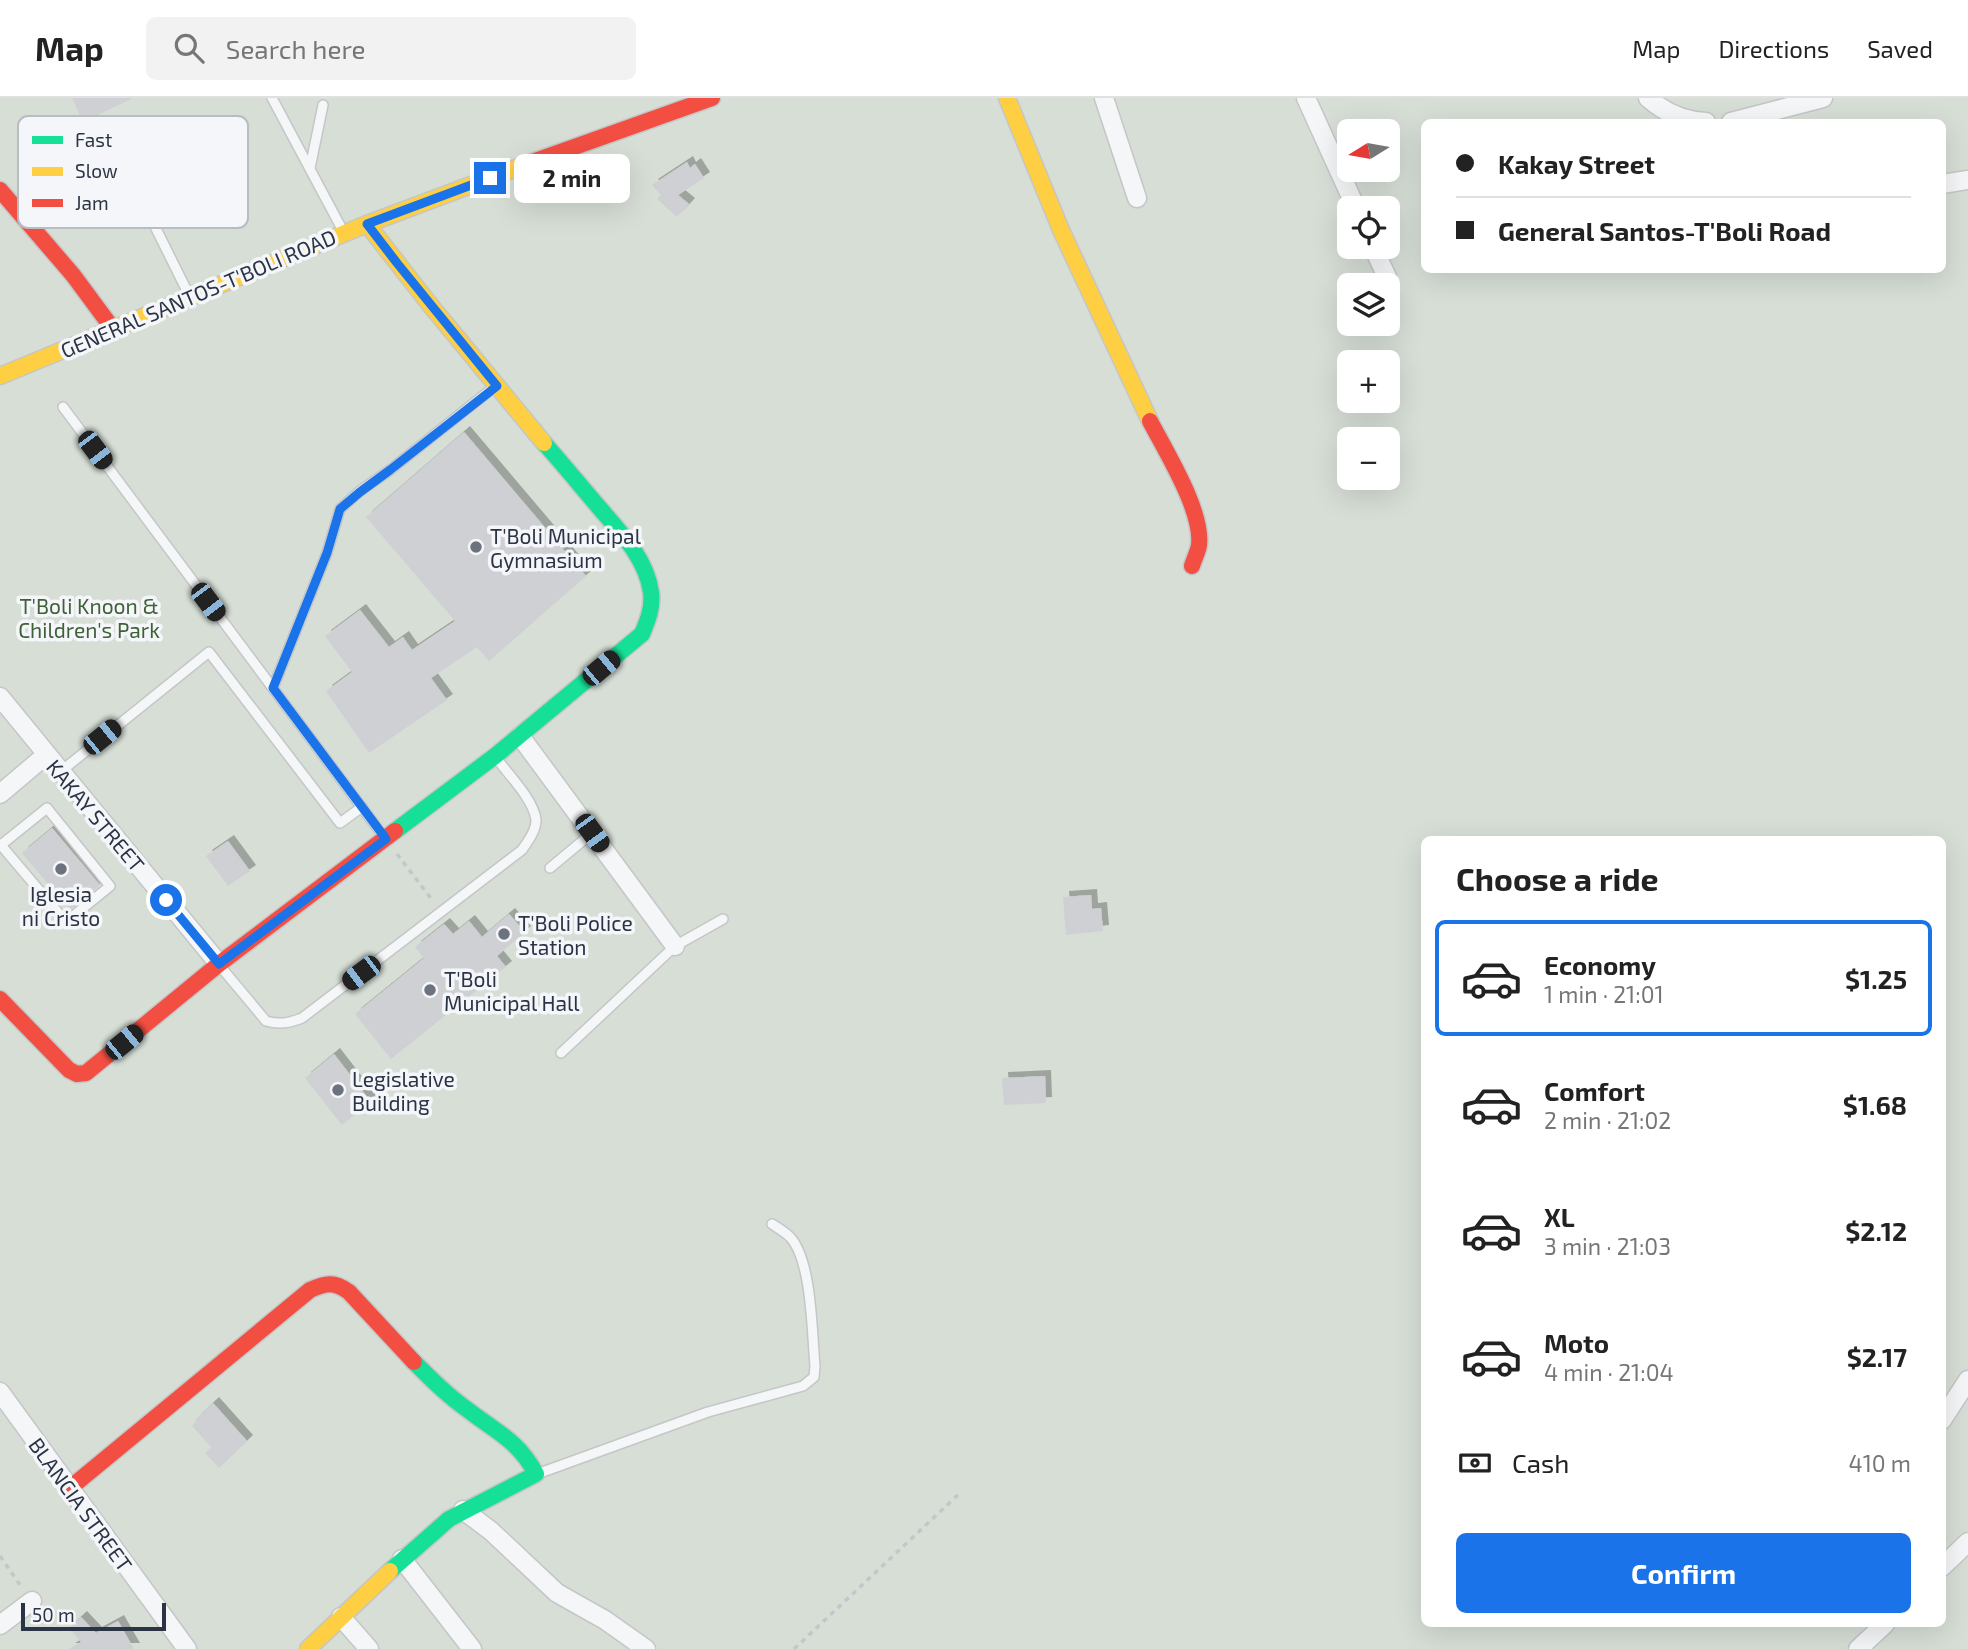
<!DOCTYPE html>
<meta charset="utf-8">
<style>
:root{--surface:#fff;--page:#f2f2f2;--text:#222;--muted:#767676;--line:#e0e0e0;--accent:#1a73e8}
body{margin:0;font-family:"Exo 2",sans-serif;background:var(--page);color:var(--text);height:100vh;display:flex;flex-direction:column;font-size:26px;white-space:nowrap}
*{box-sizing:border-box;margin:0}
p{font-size:23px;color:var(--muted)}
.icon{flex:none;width:38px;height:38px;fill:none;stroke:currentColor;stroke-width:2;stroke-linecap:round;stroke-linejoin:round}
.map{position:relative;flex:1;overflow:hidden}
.details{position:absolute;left:1421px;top:738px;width:525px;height:791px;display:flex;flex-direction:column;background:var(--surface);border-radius:10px;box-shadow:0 7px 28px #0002}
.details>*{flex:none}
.banner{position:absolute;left:1421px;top:21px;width:525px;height:154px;border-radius:10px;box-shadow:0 7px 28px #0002;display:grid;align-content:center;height:154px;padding:0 35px;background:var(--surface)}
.needle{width:46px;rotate:259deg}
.tools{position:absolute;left:1337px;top:21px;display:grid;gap:14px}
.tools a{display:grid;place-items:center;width:63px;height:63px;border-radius:10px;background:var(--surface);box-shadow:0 7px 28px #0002;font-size:35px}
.scale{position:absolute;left:21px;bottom:18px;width:145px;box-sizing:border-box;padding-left:7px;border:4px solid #2b3445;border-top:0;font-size:19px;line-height:24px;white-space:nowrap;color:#2b3445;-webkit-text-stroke:5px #f4f6f9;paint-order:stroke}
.end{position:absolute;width:32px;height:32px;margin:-16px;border:9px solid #1a73e8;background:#fff;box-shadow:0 0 0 4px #fff}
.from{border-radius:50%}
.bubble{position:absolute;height:49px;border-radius:10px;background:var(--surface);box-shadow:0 7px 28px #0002;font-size:23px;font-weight:700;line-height:49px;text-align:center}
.car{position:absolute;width:21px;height:42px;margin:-21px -10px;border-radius:9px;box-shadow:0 0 5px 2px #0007;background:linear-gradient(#222 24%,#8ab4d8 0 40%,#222 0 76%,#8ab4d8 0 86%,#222 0)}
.banner b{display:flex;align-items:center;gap:24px;height:66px;font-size:26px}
.banner b+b{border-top:2px solid var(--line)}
.banner i{width:18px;height:18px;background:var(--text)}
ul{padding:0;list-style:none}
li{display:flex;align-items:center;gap:21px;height:116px;margin:0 14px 10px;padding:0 21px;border:4px solid transparent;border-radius:10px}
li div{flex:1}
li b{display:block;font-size:26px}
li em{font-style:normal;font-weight:700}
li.on{border-color:var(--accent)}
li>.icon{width:63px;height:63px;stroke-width:1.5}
h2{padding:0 35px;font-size:32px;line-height:84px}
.pay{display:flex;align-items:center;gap:18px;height:77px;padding:0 35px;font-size:26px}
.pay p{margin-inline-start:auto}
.action{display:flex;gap:14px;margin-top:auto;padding:14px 35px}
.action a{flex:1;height:80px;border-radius:10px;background:var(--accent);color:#fff;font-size:28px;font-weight:700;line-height:80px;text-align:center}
header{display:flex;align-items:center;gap:42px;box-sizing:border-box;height:98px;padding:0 35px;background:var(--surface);border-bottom:2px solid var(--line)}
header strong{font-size:33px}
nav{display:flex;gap:38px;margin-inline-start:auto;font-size:24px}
.search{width:490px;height:63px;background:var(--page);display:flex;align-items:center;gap:18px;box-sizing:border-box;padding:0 24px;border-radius:10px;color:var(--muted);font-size:26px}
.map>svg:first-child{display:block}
</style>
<header>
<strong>Map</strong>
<div class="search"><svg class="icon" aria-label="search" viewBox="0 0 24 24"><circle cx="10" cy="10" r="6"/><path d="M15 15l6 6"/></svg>Search here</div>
<nav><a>Map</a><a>Directions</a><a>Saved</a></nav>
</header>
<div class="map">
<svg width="1968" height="1551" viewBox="0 0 1968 1551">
<defs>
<filter id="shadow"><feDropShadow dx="6" dy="-6" stdDeviation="0" flood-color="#0004"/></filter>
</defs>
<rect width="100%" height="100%" fill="#e6e8ea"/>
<path fill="#d6ded6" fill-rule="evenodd" d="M 0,0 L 1968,0 L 1968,1551 L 0,1551 ZM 1424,24 L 1942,24 L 1942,172 L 1424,172 ZM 1349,33 L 1388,33 L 1388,72 L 1349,72 ZM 1349,110 L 1388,110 L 1388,149 L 1349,149 ZM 1349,187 L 1388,187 L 1388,226 L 1349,226 ZM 1349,264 L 1388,264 L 1388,303 L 1349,303 ZM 1349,341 L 1388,341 L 1388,380 L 1349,380 ZM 1424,742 L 1942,742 L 1942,1526 L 1424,1526 Z"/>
<g fill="#ced0d3" filter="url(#shadow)">
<polygon points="72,0 133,0 83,24"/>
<polygon points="687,64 690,70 695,66 704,80 678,97 689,106 677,119 657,101 661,97 652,87"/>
<polygon points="464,334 586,478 489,563 477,549 431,580 447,602 369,655 326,593 352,574 325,538 360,512 389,549 403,539 412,552 455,523 366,419"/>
<polygon points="52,730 100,787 70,812 22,755"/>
<polygon points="228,743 250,773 228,788 206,758"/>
<polygon points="1091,797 1092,811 1101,810 1103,833 1066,837 1063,799"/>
<polygon points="509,816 525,834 497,858 506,869 391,961 355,916 424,860 415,849 444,826 453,836 469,823 482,839"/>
<polygon points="334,956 371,1004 342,1027 305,980"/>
<polygon points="1045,978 1046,1005 1004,1007 1002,980"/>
<polygon points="213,1305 247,1343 219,1370 205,1355 211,1349 192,1328 196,1324 195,1322"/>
<polygon points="81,1519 96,1535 118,1523 134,1551 69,1551 81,1544 69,1530"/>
</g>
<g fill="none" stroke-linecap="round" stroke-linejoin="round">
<g stroke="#c4c6c8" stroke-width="12">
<g id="lane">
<polyline points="272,0 343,133"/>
<polyline points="115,48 189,197"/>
<polyline points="310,70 323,7"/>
<polyline points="63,309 384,739"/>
<polyline points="273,590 327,455 340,411 360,393 390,372 493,290"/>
<polyline points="60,674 209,554 340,725 362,709"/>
<polyline points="0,746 66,824 110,788 47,710 1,747"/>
<polyline points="550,770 592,735"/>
<path d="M 220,868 L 266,923 C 280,927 289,925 302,920 L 522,752 C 528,743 536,733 536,722 C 534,702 508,676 497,661"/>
<polyline points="561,955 675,848 723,821"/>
<path d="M 537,1376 L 708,1314 L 803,1288 L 814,1279 L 815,1268 C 812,1236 812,1162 790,1139 C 785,1134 778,1130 772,1126"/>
</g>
</g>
<g stroke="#c4c6c8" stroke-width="21">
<g id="street">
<polyline points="1104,0 1137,100"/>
<polyline points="1306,0 1356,110"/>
<path d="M 1648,0 C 1665,15 1683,23 1706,24"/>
<polyline points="1731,24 1823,0"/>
<polyline points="1942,86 1968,82"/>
<polyline points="1373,149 1387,179"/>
<polyline points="0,599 219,866"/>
<polyline points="520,638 675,848"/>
<polyline points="0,696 46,657"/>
<polyline points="0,1294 187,1551"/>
<polyline points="1942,1322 1968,1282"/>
<polyline points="463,1412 491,1433 557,1495 605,1522 646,1551"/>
<polyline points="402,1461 472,1551"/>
<polyline points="1942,1469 1968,1444"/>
<polyline points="341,1519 369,1551"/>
<polyline points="0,1527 32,1503"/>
<polyline points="1858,1551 1885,1526"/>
</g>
</g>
<g stroke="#c4c6c8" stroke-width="19">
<g id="fast">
<path d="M 395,733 L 495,658 L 642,536 C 648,522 653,509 651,494 C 646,459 619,433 597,407 C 579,386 562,365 544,345"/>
<path d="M 390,1473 L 449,1421 L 536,1376 C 518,1342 496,1334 468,1312 C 448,1298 431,1281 414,1264"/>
</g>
</g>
<g stroke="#c4c6c8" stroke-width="19">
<g id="slow">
<polyline points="1007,0 1061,132 1150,323"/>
<polyline points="367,126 431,208 544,345"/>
<polyline points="0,278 367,126 535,63"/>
<polyline points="308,1551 390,1473"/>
</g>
</g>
<g stroke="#c4c6c8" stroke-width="19">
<g id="jam">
<polyline points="535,63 712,0"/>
<polyline points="0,92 73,177 113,231"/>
<path d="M 1150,323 C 1166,354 1203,413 1199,447 C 1198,454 1194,461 1192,468"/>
<polyline points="0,901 69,972 77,976 86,975 219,866 395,733"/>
<path d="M 70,1390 L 310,1192 C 326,1185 334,1183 349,1194 L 414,1264"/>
</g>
</g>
<g stroke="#c5c6ca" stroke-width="3.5" stroke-dasharray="5 5" stroke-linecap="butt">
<polyline points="397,756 433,803"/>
<polyline points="0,1458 22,1490"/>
<polyline points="794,1551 961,1394"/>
</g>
<use href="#lane" stroke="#f5f6f7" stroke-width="9"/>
<use href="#street" stroke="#f5f6f7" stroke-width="18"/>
<use href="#fast" stroke="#16e098" stroke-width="16"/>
<use href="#slow" stroke="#ffcf43" stroke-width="16"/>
<use href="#jam" stroke="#f24e42" stroke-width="16"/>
</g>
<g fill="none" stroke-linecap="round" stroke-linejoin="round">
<polyline stroke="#1a73e8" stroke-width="9" points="166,802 219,866 386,741 273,590 327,455 340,411 360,394 390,372 497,288 397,165 367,126 490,80"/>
</g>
<g fill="#6c737f" stroke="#f4f6f9" stroke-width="2.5">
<circle cx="476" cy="449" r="7"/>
<circle cx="61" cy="771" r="7"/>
<circle cx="504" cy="836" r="7"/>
<circle cx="430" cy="892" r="7"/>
<circle cx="338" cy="992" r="7"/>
</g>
<g text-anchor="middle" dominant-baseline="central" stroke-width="7" stroke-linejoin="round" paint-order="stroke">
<g font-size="21" fill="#2b3445" stroke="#f4f6f9">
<text transform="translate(198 195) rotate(-23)">GENERAL SANTOS-T'BOLI ROAD</text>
<text transform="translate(96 717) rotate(50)">KAKAY STREET</text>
<text transform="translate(81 1406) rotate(54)">BLANCIA STREET</text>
</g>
<g font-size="21" fill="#2b3445" stroke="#f4f6f9" text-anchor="start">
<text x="490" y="437">T'Boli Municipal<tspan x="490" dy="24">Gymnasium</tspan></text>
<text x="61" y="795" text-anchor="middle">Iglesia<tspan x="61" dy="24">ni Cristo</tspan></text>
<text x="518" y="824">T'Boli Police<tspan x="518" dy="24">Station</tspan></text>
<text x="444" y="880">T'Boli<tspan x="444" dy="24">Municipal Hall</tspan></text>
<text x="352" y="980">Legislative<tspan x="352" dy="24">Building</tspan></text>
</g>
<g font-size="21" fill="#3f6138" stroke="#f4f6f9">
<text x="89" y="507">T'Boli Knoon &amp;<tspan x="89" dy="24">Children's Park</tspan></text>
</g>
</g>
<rect x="18" y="18" width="230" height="112" rx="10" fill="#f4f6f9" stroke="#b8bcc3" stroke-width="2"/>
<rect x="32" y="38" width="31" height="8" fill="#16e098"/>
<rect x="32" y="69" width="31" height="9" fill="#ffcf43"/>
<rect x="32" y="101" width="31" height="8" fill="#f24e42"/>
<g font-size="19" fill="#2b3445">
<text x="75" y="49">Fast</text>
<text x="75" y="80">Slow</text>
<text x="75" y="112">Jam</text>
</g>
</svg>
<div class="tools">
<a><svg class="needle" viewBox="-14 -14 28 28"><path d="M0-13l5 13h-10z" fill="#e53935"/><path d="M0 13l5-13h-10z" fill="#767676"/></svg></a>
<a><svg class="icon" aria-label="locate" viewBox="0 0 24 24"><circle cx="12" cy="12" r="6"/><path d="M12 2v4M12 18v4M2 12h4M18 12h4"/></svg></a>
<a><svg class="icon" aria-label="layers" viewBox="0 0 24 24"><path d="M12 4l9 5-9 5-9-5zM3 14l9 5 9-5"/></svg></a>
<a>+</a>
<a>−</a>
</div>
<div class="scale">50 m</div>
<i class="end from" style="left:166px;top:802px"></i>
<i class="end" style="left:490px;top:80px"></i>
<div class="bubble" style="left:514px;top:56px;width:116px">2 min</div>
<i class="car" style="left:95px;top:352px;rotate:143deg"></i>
<i class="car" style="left:208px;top:504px;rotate:143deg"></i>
<i class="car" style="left:601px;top:570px;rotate:50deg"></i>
<i class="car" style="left:102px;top:639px;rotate:51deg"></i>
<i class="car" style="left:592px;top:735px;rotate:144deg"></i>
<i class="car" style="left:361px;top:875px;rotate:233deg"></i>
<i class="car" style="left:124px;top:944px;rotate:51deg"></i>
<div class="banner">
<b><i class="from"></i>Kakay Street</b>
<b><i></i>General Santos-T'Boli Road</b>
</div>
<section class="details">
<h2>Choose a ride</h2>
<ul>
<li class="on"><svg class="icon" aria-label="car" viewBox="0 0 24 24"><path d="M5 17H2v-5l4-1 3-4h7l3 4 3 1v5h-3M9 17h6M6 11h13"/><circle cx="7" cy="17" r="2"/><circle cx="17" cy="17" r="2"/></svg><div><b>Economy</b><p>1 min · 21:01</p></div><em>$1.25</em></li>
<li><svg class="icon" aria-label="car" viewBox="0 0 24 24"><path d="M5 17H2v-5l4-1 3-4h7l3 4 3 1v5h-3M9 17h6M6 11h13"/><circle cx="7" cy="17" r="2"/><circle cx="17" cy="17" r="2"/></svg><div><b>Comfort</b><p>2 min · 21:02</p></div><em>$1.68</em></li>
<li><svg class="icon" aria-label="car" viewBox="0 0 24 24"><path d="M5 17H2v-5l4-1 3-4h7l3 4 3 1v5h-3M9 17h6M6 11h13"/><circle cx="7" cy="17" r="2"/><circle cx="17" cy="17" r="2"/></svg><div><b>XL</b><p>3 min · 21:03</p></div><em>$2.12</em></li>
<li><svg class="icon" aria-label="car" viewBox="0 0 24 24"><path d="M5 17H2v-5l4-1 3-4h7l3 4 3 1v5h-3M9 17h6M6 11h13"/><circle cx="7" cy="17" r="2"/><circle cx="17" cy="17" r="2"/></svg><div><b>Moto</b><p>4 min · 21:04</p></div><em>$2.17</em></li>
</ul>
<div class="pay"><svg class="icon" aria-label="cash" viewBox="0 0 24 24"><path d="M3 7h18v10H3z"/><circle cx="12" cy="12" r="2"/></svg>Cash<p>410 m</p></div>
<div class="action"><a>Confirm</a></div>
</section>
</div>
